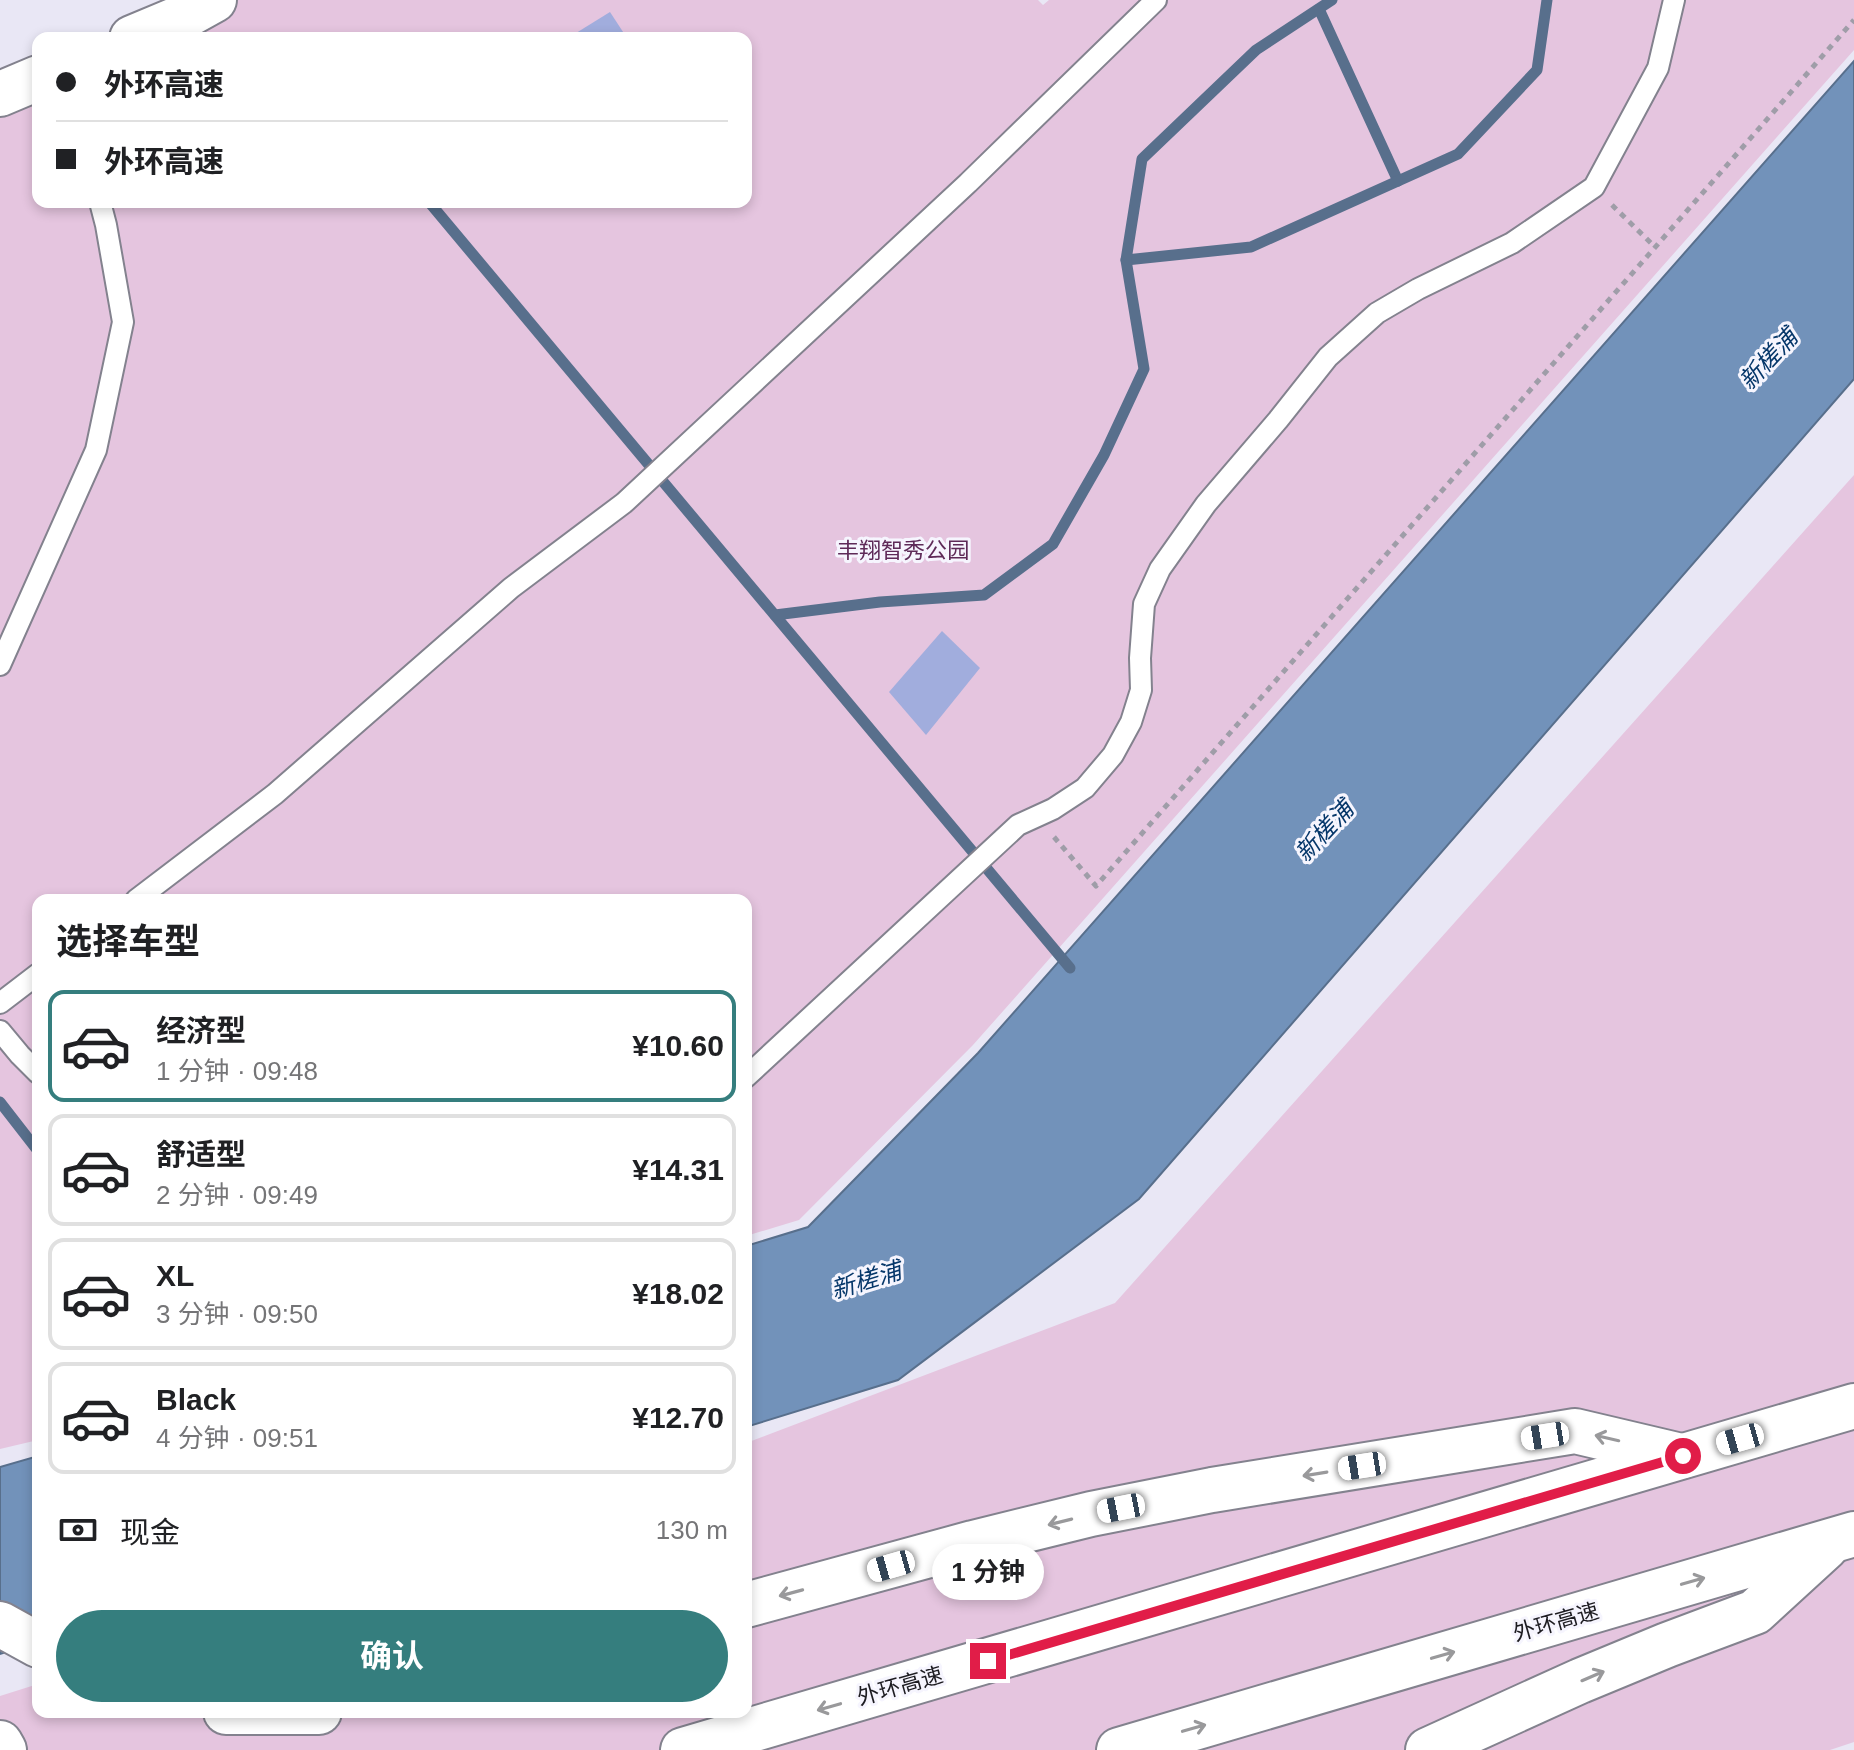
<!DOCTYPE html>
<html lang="zh">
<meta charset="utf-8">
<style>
:root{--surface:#fff;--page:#f6f6f6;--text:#202124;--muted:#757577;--line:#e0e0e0;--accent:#357e7e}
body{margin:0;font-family:Arial,"Noto Sans SC",sans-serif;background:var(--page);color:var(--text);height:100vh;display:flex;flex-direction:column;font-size:30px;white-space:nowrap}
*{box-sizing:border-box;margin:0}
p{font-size:26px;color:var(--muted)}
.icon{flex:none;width:44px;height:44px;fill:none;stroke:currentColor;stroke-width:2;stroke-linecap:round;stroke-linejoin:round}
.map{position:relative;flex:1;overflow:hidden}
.sheet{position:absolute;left:32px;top:894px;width:720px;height:824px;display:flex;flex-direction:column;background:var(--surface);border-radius:16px;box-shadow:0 4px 12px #0003}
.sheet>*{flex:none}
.banner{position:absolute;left:32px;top:32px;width:720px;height:176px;border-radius:16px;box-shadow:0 4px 12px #0003;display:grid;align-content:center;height:176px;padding:0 24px;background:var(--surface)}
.end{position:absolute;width:36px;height:36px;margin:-18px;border:10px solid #e11d48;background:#fff;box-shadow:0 0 0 4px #fff}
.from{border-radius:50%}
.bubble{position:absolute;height:56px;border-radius:28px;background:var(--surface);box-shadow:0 4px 12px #0003;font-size:26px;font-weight:700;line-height:56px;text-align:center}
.car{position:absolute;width:24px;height:48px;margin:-24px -12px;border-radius:10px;box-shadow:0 0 6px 2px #0007;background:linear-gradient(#fff 24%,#345 0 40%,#fff 0 76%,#345 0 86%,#fff 0)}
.banner b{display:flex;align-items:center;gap:28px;height:76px;font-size:30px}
.banner b+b{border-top:2px solid var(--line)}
.banner i{width:20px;height:20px;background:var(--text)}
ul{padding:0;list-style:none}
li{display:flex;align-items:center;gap:24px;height:112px;margin:0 16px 12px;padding:0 8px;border:4px solid var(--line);border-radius:16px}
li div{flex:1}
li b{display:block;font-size:30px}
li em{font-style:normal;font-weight:700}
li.on{border-color:var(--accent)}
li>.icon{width:72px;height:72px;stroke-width:1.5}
h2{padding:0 24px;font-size:36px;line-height:96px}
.pay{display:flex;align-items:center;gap:20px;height:88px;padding:0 24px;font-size:30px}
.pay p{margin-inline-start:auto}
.button{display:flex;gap:16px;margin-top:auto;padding:16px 24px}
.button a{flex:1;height:92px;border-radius:48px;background:var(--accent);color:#fff;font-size:32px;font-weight:700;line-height:92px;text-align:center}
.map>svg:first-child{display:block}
</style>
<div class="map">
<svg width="1854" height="1750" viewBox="0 0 1854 1750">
<rect width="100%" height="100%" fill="#e9e7f5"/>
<g fill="#e5c5df">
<polygon points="238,0 1038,0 1043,5 1049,0 1854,0 1854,50 973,1045 799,1220 746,1236 746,900 38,900 38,1440 0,1449 0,109 38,94 38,202 746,202 746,38 162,38"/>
<polygon points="1854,475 1854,1742 1830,1750 0,1750 0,1696 38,1684 38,1712 746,1712 746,1443 1115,1303"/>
</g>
<g fill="#7292ba" stroke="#586f8c" stroke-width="2">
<polygon points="1854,61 1854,379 1139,1199 898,1380 746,1427 746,1246 808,1227 978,1053"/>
<polygon points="38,1456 38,1642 0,1654 0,1467"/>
</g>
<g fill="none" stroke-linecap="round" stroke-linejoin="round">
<g stroke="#586f8c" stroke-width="11">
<polyline points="1319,9 1398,181"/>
<polyline points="429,202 1070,968"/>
<polyline points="1126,260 1251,247 1458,154 1537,70 1547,0"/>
<polyline points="775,615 880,602 984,595 1053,544 1104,455 1144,369 1126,260 1142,159 1256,50 1332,0"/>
<polyline points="0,1102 38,1151"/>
</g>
</g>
<g fill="#a1addd">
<polygon points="610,12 627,38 568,38"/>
<polygon points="942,631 980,668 926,735 889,692"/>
</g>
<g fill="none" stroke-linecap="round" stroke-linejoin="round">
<g stroke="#83828e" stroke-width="24">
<g id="service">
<polyline points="0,665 96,450 123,322 106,225 100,202"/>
<polyline points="136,900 275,794 511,588 624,503 968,183 1156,0"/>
<polyline points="0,1003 38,974"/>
<polyline points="0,1031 20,1055 38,1073"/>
<polyline points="746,1077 1018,825 1053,809 1085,788 1113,755 1131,722 1141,690 1140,658 1144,604 1160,569 1206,504 1278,420 1328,357 1377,313 1418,289 1512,243 1594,187 1658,68 1674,0"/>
</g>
</g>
<g stroke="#83828e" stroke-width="48">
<g id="tertiary">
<polyline points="132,38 187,15 214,0"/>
<polyline points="0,94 38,78"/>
</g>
</g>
<g stroke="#83828e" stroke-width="48">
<polyline id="primary" points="0,1743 4,1750"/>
</g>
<g stroke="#83828e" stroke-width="48">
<g id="motorway">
<polyline points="746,1605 973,1543 1091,1514 1212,1490 1575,1431 1681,1456"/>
<polyline points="0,1624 38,1645"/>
<polyline points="226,1712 319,1712"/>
<polyline points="683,1750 1854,1406"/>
<polyline points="1119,1750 1854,1534"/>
<polyline points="1428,1750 1580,1681 1667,1645 1755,1612 1826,1547"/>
</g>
</g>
<g stroke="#9f9da8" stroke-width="5" stroke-dasharray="6 6" stroke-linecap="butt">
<polyline points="1612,205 1655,247"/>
<polyline points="1054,837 1096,886 1854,20"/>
</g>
<use href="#service" stroke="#fff" stroke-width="20"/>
<use href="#tertiary" stroke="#fff" stroke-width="44"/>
<use href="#primary" stroke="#fff" stroke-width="44"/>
<use href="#motorway" stroke="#fff" stroke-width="44"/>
</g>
<defs><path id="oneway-shaft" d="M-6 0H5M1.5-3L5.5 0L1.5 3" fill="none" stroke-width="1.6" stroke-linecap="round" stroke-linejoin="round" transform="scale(2)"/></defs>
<g stroke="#99999b">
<use href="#oneway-shaft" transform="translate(1607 1438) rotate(-167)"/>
<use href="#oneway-shaft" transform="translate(1315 1474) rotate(171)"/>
<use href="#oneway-shaft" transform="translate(1060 1522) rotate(166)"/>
<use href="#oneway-shaft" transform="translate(1693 1581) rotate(-16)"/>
<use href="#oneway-shaft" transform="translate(791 1593) rotate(165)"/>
<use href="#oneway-shaft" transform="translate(1443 1655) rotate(-16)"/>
<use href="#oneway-shaft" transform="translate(1593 1676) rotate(-23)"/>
<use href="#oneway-shaft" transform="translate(829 1707) rotate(164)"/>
<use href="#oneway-shaft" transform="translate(1194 1728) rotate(-16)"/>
</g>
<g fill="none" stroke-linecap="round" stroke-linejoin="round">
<polyline stroke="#e11d48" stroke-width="10" points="988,1661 1683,1456"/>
</g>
<g text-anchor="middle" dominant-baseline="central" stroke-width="6" stroke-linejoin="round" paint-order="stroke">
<g font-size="22" fill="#5e2a58" stroke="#f6f5fe">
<text x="903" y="550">丰翔智秀公园</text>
</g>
<g font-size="22" fill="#1d1c21" stroke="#f6f5fe">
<text transform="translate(1556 1622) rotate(-16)">外环高速</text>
<text transform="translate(900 1686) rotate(-16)">外环高速</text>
</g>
<g font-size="24" font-style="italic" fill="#06376a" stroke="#f6f5fe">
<text transform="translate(1768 359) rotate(-47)">新槎浦</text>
<text transform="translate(1324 831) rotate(-47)">新槎浦</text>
<text transform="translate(866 1280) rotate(-17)">新槎浦</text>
</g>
</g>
</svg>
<i class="end from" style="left:1683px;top:1456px"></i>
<i class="end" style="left:988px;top:1661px"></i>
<div class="bubble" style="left:932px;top:1544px;width:112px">1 分钟</div>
<i class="car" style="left:1545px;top:1436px;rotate:261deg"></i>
<i class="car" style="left:1740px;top:1439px;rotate:254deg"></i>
<i class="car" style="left:1362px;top:1466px;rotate:261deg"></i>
<i class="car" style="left:1121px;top:1508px;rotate:259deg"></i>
<i class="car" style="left:891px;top:1566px;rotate:254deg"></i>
<div class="banner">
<b><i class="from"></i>外环高速</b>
<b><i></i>外环高速</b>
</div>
<section class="sheet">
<h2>选择车型</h2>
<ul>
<li class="on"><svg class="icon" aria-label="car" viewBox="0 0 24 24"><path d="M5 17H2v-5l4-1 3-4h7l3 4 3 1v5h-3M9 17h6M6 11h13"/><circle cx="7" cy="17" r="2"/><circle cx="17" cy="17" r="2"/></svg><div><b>经济型</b><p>1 分钟 · 09:48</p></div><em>¥10.60</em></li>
<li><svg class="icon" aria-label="car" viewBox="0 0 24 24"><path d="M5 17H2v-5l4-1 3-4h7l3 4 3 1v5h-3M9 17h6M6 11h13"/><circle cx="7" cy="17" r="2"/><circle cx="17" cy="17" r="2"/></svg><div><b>舒适型</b><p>2 分钟 · 09:49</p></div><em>¥14.31</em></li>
<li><svg class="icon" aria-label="car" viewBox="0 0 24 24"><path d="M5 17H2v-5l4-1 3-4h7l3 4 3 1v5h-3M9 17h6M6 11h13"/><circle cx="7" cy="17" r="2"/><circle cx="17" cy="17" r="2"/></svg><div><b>XL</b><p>3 分钟 · 09:50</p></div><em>¥18.02</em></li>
<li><svg class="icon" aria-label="car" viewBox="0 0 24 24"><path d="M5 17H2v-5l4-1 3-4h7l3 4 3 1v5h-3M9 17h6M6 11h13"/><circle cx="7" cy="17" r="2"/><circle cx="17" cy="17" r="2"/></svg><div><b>Black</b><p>4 分钟 · 09:51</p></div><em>¥12.70</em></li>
</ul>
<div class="pay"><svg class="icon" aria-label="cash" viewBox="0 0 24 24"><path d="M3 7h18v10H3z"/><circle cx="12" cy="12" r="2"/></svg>现金<p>130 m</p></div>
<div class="button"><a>确认</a></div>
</section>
</div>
